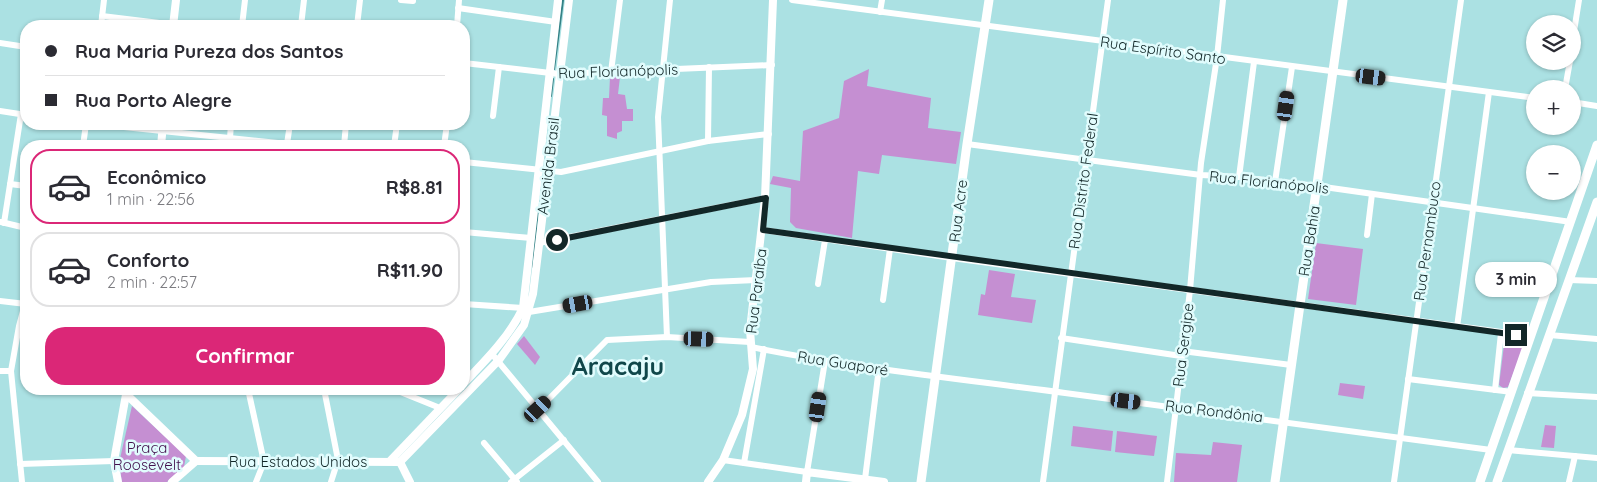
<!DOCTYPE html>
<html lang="pt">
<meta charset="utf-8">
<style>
:root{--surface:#fff;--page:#f2f2f3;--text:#2b2b33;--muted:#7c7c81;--line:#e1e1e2;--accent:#db2777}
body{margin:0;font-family:Quicksand,sans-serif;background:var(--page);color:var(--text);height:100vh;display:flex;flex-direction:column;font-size:19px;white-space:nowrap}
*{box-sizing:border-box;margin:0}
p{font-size:16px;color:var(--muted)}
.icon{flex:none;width:28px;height:28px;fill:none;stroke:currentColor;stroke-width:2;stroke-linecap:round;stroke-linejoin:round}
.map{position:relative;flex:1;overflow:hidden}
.sheet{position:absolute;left:20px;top:140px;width:450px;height:255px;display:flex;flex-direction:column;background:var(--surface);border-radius:20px;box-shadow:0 1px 4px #0004}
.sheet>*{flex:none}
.hud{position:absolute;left:20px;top:20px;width:450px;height:110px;border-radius:20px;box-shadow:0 1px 4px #0004;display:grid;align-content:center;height:110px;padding:0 25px;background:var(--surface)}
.buttons{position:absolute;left:1526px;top:15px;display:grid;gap:10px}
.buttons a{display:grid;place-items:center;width:55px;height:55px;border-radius:50%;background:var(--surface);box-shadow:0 1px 4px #0004;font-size:25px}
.end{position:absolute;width:22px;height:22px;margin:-11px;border:6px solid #122728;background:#fff;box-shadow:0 0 0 2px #fff}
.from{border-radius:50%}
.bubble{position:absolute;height:35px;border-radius:18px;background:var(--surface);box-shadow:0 1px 4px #0004;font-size:16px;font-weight:800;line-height:35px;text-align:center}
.car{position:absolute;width:15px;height:30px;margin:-15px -8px;border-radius:6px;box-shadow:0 0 4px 1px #0007;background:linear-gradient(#222 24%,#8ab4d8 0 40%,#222 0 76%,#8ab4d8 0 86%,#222 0)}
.hud b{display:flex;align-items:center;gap:18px;height:48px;font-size:19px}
.hud b+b{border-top:1px solid var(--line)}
.hud i{width:12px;height:12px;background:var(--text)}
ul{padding:9px 0 0;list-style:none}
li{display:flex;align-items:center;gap:15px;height:75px;margin:0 10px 8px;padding:0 15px;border:2px solid var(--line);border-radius:20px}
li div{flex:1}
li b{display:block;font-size:19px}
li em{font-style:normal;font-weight:800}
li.on{border-color:var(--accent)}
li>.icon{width:45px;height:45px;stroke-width:1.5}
.cta{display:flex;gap:10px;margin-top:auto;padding:10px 25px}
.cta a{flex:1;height:58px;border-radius:20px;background:var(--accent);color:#fff;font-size:20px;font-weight:800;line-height:58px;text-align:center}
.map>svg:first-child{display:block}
</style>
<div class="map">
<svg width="1597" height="482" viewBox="0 0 1597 482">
<rect width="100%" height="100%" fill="#abe1e3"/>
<g fill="#c58fd2">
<polygon points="869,69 867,86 931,98 928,128 961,132 956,164 882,155 879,174 858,171 852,238 796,228 790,222 791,188 770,184 773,176 800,181 803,131 839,118 844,81"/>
<polygon points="610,77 620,77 618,94 625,95 627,109 633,109 633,121 622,121 622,131 617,133 617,139 607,136 607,116 602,115 603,98 609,98"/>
<polygon points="1316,243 1363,249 1356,305 1308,299"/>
<polygon points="989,270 1015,274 1011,297 1036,300 1032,323 978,315 981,294 985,295"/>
<polygon points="524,336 540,357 535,365 517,344"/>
<polygon points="1505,337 1526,340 1508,387 1503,388 1499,385"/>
<polygon points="1340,383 1365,386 1363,399 1338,395"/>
<polygon points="132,406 186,456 184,467 167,482 122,482 119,463"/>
<polygon points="1545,425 1556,426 1554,448 1541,447"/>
<polygon points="1073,426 1113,431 1111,451 1071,446"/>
<polygon points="1117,431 1157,436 1154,456 1115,452"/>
<polygon points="1213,442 1242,445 1237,482 1174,482 1176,453 1211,455"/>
</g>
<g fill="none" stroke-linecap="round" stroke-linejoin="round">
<g stroke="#348286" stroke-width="2">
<polyline points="554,69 563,0"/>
<polyline points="551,96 553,79"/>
<polyline points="533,267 538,207"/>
</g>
<g stroke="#fff" stroke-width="6">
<polyline points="401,0 413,1"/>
<polyline points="792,0 1535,98"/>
<polyline points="458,8 556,22"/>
<polyline points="880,12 882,0"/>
<polyline points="102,16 184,26"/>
<polyline points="101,26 104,0"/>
<polyline points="242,26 245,0"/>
<polyline points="301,26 304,0"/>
<polyline points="357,26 360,0"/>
<polyline points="457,26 459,0"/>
<polyline points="0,43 26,47"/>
<polyline points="1572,44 1579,0"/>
<polyline points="464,63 559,74 772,65"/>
<polyline points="611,72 620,0"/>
<polyline points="1565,89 1570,61"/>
<polyline points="1572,102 1597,106"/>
<polyline points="0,111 26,115"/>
<polyline points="493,116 499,67"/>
<polyline points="95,124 307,146"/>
<polyline points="231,124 230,138 234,146"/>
<polyline points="708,141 709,67"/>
<polyline points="287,144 290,124"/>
<polyline points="967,144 1201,175 1239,177 1317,186 1571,222"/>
<polyline points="83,146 86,124"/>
<polyline points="344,146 346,124"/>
<polyline points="394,146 397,124"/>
<polyline points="444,146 447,124"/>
<polyline points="464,162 561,172 708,141 769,134"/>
<polyline points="1239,177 1254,62"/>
<polyline points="1275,182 1292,67"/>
<polyline points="10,184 26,186"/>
<polyline points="1,222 26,228"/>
<polyline points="4,223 21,114"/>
<polyline points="763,230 952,258 1531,336"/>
<polyline points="464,232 531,238"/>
<polyline points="1367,235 1372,194"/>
<polyline points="539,243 765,198"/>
<polyline points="1569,280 1597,281"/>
<polyline points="818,284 825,240"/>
<polyline points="883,300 890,249"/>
<polyline points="0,301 26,304"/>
<polyline points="464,304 523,308"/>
<polyline points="529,312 711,282 756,280"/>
<polyline points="1457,327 1489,92"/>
<polyline points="1549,335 1597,339"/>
<polyline points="667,337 658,117 670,0"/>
<polyline points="1061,338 1181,356"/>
<path d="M 751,347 C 854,368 960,379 1065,393 C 1207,411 1349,430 1491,450"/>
<polyline points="1182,351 1291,365"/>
<polyline points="492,354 598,482"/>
<polyline points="0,371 11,371"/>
<polyline points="1408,379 1512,392"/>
<polyline points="248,389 264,462 256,482"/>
<polyline points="324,389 338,460 331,482"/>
<polyline points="393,389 440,408"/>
<polyline points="1495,390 1501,333"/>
<polyline points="1527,393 1597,397"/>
<polyline points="539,409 607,340 667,337 750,342"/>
<polyline points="484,443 517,482"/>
<polyline points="1508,450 1597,458"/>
<polyline points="723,460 807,472 825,361"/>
<polyline points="744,463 764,349"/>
<polyline points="20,464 114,461"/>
<polyline points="865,479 879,368"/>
<polyline points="22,482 11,371 19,326 26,300"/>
<polyline points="511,482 564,440"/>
<polyline points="1043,482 1108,0"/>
<polyline points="1167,482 1190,290 1201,163 1217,57 1223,0"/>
<polyline points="1394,482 1461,0"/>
<polyline points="1569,482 1575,456"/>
</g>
<g stroke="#fff" stroke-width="8">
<polyline points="173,26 176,0"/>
<polyline points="161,146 163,124"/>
<path d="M 464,383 C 486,360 509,337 523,308 L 558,0"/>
<polyline points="126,394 196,461"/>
<polyline points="196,461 400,462"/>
<polyline points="390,461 459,389"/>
<polyline points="400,462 499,360 524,325 533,294 569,0"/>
<polyline points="400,462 410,482"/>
<polyline points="118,482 114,461 127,389"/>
<polyline points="172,482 196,461"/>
<polyline points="708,482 723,460 742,415 753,369 750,330 765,198 773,0"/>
<polyline points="806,482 807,472 884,482"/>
</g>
<g stroke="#fff" stroke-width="9">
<polyline points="921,482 967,144 989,0"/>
<polyline points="1275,482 1343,0"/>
<polyline points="1480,482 1597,145"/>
<polyline points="1497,482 1597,202"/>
</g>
</g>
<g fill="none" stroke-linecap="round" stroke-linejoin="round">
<polyline stroke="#122728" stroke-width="6" points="557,240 766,198 763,230 1516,335"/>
</g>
<g text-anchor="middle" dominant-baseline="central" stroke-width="5" stroke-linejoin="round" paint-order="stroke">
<g font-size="15" fill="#122728" stroke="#e1fcfd">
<text transform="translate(1163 50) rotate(8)">Rua Espírito Santo</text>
<text transform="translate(618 71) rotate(-2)">Rua Florianópolis</text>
<text transform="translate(548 166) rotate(-83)">Avenida Brasil</text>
<text transform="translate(1083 181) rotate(-82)">Rua Distrito Federal</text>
<text transform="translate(1269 182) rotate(6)">Rua Florianópolis</text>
<text transform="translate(958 211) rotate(-83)">Rua Acre</text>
<text transform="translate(1309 241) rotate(-81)">Rua Bahia</text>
<text transform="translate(1427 241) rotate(-82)">Rua Pernambuco</text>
<text transform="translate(756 291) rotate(-83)">Rua Paraíba</text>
<text transform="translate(1183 345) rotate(-83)">Rua Sergipe</text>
<text transform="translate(843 363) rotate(9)">Rua Guaporé</text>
<text transform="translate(1214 411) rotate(7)">Rua Rondônia</text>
<text x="298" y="461">Rua Estados Unidos</text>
</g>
<g font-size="15" fill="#43124e" stroke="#e1fcfd">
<text x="147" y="447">Praça<tspan x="147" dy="17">Roosevelt</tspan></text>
</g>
<g font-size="25" font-weight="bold" fill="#10474a" stroke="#e1fcfd">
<text x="618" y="365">Aracaju</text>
</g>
</g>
</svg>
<div class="buttons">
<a><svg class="icon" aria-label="layers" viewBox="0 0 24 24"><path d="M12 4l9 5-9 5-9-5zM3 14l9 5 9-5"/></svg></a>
<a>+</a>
<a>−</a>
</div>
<i class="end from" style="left:557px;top:240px"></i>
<i class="end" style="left:1516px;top:335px"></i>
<div class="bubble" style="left:1475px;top:262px;width:82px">3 min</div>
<i class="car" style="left:1371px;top:77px;rotate:97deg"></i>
<i class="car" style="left:1286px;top:106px;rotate:8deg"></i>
<i class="car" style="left:578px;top:304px;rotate:260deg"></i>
<i class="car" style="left:699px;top:339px;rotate:92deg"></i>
<i class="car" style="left:1126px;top:401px;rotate:97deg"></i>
<i class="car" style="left:818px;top:407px;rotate:8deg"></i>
<i class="car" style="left:538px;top:409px;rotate:47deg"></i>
<div class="hud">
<b><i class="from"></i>Rua Maria Pureza dos Santos</b>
<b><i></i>Rua Porto Alegre</b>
</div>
<section class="sheet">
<ul>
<li class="on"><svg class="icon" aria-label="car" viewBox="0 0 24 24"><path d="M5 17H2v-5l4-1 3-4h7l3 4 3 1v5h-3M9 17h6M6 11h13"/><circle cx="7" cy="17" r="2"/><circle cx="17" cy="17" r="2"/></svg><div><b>Econômico</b><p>1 min · 22:56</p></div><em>R$8.81</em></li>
<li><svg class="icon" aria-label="car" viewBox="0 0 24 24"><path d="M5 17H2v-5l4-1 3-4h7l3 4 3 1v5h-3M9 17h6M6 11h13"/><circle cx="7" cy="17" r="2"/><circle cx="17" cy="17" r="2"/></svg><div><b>Conforto</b><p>2 min · 22:57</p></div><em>R$11.90</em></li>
</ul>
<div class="cta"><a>Confirmar</a></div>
</section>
</div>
